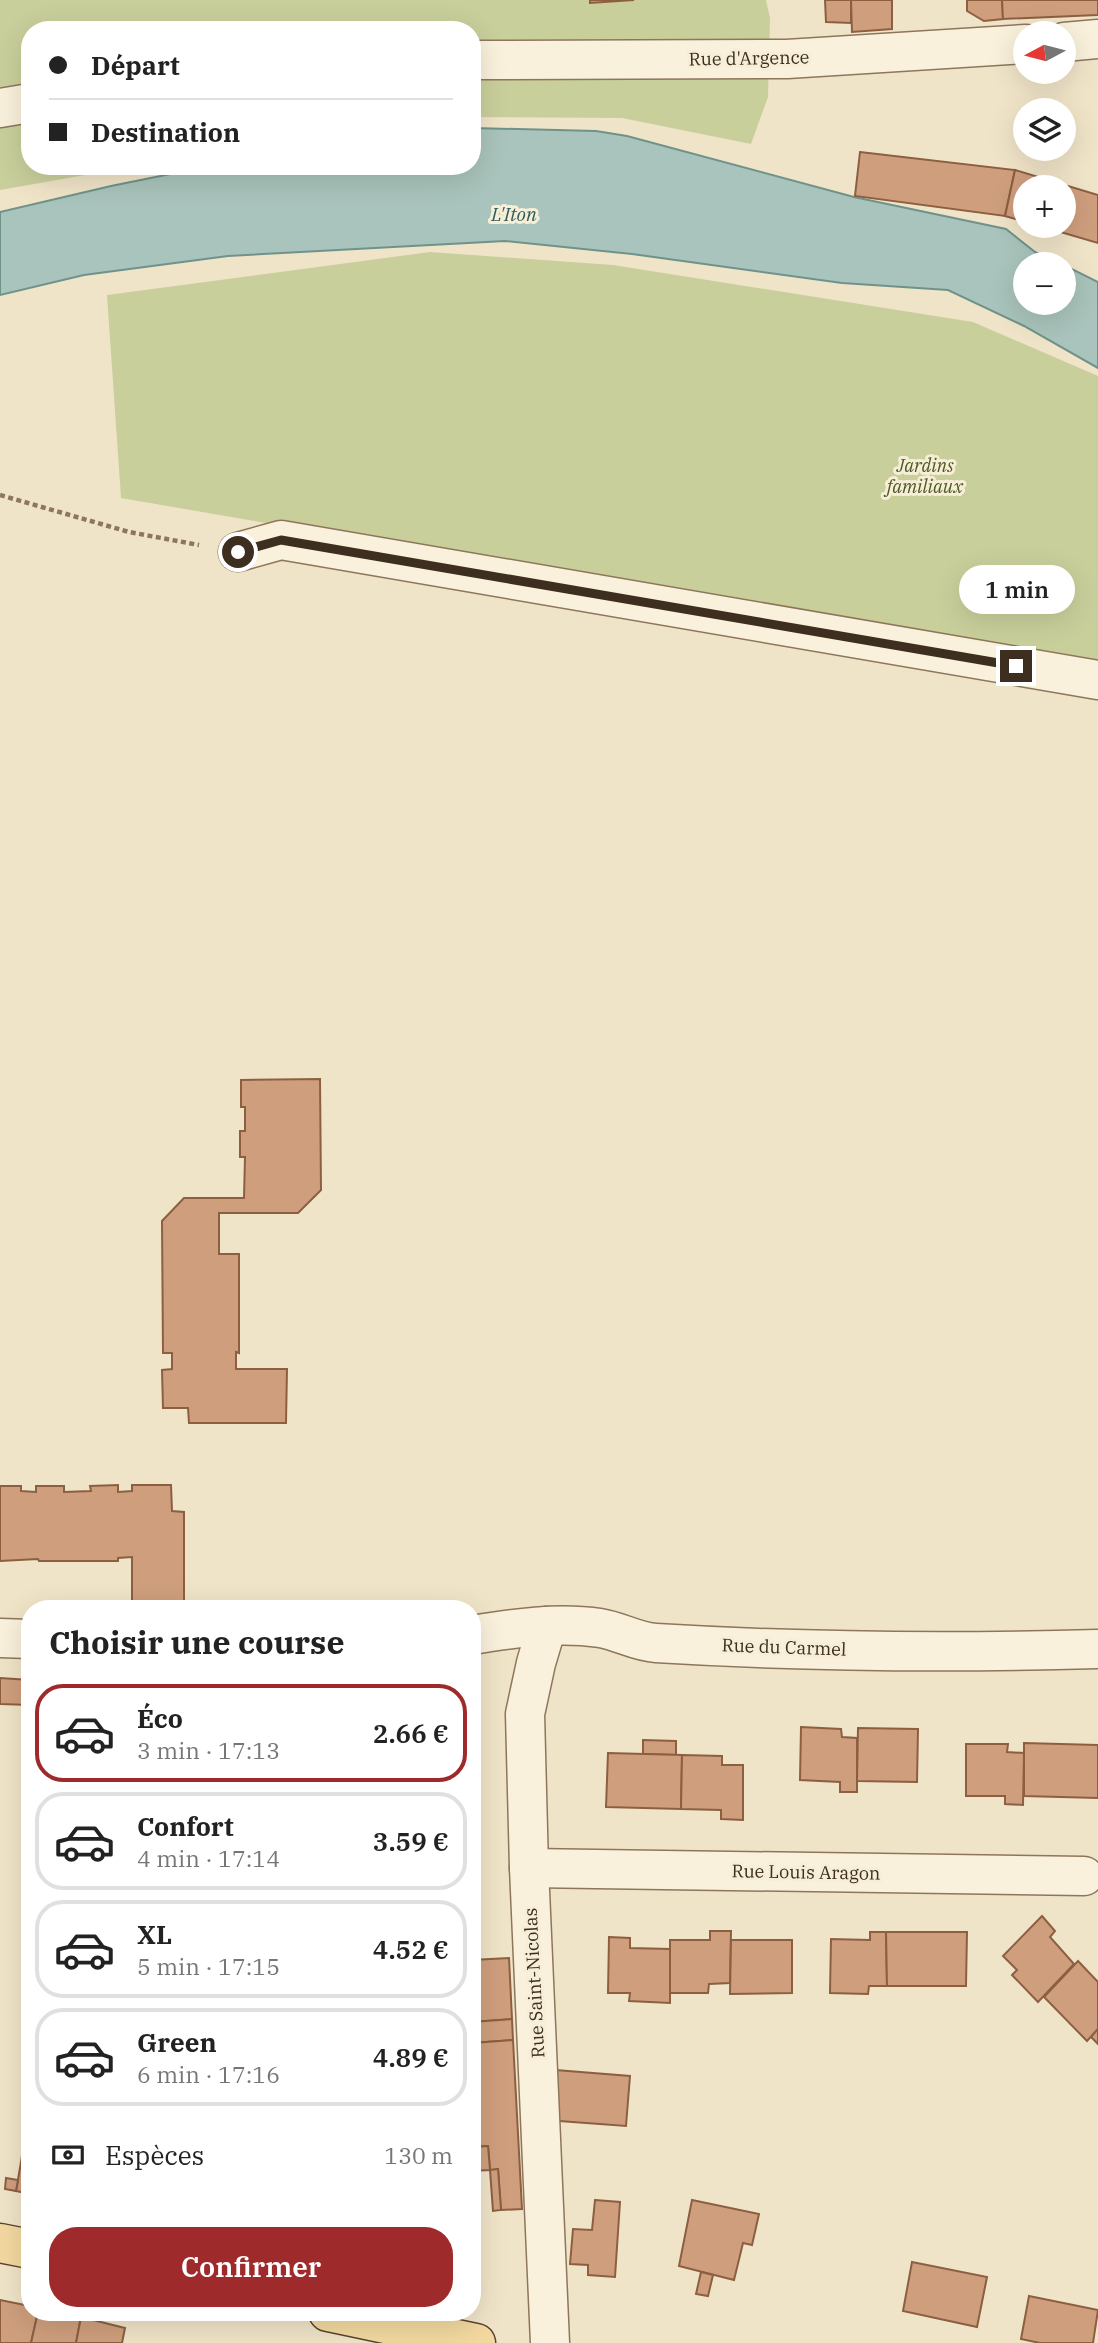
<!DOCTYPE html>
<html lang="fr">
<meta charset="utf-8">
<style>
:root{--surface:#fff;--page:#f2f2f2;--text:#222;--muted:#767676;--line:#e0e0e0;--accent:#9e2a2b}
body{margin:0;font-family:"IBM Plex Serif",serif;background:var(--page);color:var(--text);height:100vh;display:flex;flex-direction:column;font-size:26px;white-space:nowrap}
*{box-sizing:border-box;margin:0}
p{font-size:23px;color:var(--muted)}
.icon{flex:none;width:38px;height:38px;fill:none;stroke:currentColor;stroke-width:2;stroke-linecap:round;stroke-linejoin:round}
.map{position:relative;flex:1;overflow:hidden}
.sheet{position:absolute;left:21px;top:1600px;width:460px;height:721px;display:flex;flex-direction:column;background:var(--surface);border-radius:28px;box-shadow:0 7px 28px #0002}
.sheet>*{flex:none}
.banner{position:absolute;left:21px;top:21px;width:460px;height:154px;border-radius:28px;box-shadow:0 7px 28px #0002;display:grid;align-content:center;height:154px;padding:0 28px;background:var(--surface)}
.needle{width:46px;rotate:263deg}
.controls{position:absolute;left:1013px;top:21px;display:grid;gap:14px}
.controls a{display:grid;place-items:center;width:63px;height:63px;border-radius:50%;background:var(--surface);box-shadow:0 7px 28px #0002;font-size:35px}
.end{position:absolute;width:32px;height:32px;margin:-16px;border:9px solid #3d2e20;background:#fff;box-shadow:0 0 0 4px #fff}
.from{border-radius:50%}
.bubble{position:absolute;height:49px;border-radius:24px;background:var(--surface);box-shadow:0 7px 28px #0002;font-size:23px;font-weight:600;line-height:49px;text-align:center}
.banner b{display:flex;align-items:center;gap:24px;height:66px;font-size:26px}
.banner b+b{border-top:2px solid var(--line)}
.banner i{width:18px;height:18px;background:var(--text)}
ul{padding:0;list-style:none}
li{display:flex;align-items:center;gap:21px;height:98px;margin:0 14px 10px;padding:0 14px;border:4px solid var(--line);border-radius:28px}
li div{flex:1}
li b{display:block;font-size:26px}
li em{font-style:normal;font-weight:600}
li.current{border-color:var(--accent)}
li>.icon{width:63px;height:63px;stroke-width:1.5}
h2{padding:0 28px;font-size:32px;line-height:84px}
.pay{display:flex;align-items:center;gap:18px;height:77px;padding:0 28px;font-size:26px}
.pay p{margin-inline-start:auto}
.action{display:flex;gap:14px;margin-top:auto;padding:14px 28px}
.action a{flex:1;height:80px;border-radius:28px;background:var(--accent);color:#fff;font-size:28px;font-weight:600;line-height:80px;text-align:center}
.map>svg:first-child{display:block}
</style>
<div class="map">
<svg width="1098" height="2343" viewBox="0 0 1098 2343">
<rect width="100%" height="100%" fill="#f0e4c8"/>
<g fill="#c9cf9b">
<polygon points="0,0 766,0 770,18 768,97 751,144 622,118 473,117 472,30 30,30 30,166 136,166 0,190"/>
<polygon points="430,252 613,265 973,322 1098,376 1098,667 121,498 107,295"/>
</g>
<polygon fill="#a9c4bc" stroke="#6f938a" stroke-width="2" points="473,128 596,131 627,136 854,197 1006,229 1035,252 1061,264 1026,264 1026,303 1064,303 1064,265 1098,282 1098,368 1024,326 948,290 842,283 632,254 505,241 228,256 84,275 0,295 0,212 111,186 200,168 472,166"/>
<g fill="#cf9f7d" stroke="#8d5f41" stroke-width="2">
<polygon points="590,0 634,0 590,3"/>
<polygon points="825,0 851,0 851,23 826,22"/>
<polygon points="851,0 892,0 892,29 852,32"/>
<polygon points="967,0 1002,0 1003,19 984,21 967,11"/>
<polygon points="1002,0 1098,0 1098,15 1003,19"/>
<polygon points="860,152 1015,170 1005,216 855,196"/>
<polygon points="1015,170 1098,195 1098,243 1040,226 1064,226 1064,187 1026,187 1026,222 1005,216"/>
<polygon points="320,1079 321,1190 298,1213 219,1213 219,1254 239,1254 239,1353 236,1352 236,1369 287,1369 286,1423 189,1423 188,1408 163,1408 162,1370 172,1369 172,1353 163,1353 162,1221 184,1198 244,1198 245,1157 240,1157 240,1131 245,1131 245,1107 241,1107 241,1080"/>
<polygon points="118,1485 118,1492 132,1491 132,1485 171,1485 172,1511 184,1512 184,1605 132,1605 132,1557 118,1558 118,1561 39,1561 38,1559 0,1561 0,1486 21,1486 21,1491 36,1492 36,1486 64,1486 64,1492 91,1491 90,1486"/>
<polygon points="0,1678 30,1680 30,1705 0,1704"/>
<polygon points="801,1727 841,1729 842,1737 857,1738 857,1792 840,1792 840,1782 800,1780"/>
<polygon points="858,1728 918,1729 917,1782 857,1781"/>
<polygon points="643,1740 676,1741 676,1755 643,1754"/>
<polygon points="1024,1743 1098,1745 1098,1798 1024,1796"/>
<polygon points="966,1744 1008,1744 1007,1752 1024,1753 1023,1805 1005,1804 1005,1796 966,1796"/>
<polygon points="608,1753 682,1755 681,1809 606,1807"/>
<polygon points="682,1755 722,1756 722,1765 743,1765 743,1820 721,1819 721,1810 681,1809"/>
<polygon points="1042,1916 1055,1931 1050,1937 1074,1964 1038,2002 1012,1975 1017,1970 1003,1956"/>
<polygon points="710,1931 731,1931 730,1983 709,1984 708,1993 670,1993 670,1940 710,1940"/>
<polygon points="870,1932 886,1932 887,1986 869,1986 868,1994 830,1993 831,1939 870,1940"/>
<polygon points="886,1932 967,1932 966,1986 887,1986"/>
<polygon points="609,1937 630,1938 630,1948 670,1949 670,2003 629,2001 630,1993 608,1993"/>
<polygon points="731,1940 792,1940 792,1993 730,1994"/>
<polygon points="509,1958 512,2019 472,2022 472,1960"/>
<polygon points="1078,1961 1098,1982 1098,2029 1087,2041 1044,1997"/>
<polygon points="512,2019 513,2040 472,2043 472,2022"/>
<polygon points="1098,2029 1098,2044 1091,2037"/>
<polygon points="513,2040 522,2209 501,2210 498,2169 490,2170 488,2146 472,2147 472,2043"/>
<polygon points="543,2069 630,2076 626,2126 546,2120"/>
<polygon points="26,2128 30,2129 30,2163 21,2162"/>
<polygon points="488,2146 490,2170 472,2171 472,2147"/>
<polygon points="21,2162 30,2163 30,2194 16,2191"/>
<polygon points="498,2169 501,2210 493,2211 490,2170"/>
<polygon points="6,2178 18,2180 16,2191 5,2189"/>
<polygon points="595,2200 620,2202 615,2277 588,2275 588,2265 570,2264 573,2229 592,2230"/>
<polygon points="692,2200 759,2214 752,2245 743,2243 734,2280 679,2266"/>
<polygon points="912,2262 987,2277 977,2327 903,2311"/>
<polygon points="701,2272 713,2275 708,2296 696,2294"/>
<polygon points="1029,2296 1098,2310 1093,2343 1040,2343 1021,2339"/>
<polygon points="0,2300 30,2306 30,2312 38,2312 31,2343 0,2343"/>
<polygon points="38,2312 57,2312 81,2317 76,2343 31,2343"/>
<polygon points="81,2317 125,2328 122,2343 76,2343"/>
</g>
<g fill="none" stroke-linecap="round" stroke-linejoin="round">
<g stroke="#8d765c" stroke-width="41">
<g id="minor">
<polyline points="1064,42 1098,39"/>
<polyline points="472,60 787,59 1026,44"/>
<polyline points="0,108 30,103"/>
<polyline points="238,552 281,540 1098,680"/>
<polyline points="547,1626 536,1663 525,1714 529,1868 550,2343"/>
<path d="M 472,1635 C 514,1628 558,1622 600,1628 C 619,1631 637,1642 656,1643 C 803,1652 951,1653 1098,1649"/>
<polyline points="0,1638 30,1639"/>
<polyline points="529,1868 1084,1876"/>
</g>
</g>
<g stroke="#5b4430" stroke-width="41">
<g id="major">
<polyline points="0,2243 30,2249"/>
<polyline points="328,2312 476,2343"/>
</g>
</g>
<polyline stroke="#8d765c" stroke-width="4.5" stroke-dasharray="5 3.5" stroke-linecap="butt" points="0,495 129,532 199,545"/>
<use href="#minor" stroke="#faf1dc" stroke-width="38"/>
<use href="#major" stroke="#f3d9a0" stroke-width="38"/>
</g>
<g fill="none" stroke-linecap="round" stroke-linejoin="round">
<polyline stroke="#3d2e20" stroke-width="9" points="238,552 281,540 1016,666"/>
</g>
<g text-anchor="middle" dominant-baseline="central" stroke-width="6" stroke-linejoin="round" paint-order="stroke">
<g font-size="18" fill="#3d2e20" stroke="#f7eed8">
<text transform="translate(749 58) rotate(-1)">Rue d'Argence</text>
<text transform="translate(784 1647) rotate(2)">Rue du Carmel</text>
<text transform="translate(806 1872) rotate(1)">Rue Louis Aragon</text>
<text transform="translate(534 1983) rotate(-93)">Rue Saint-Nicolas</text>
</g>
<g font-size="18" font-style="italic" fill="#4d5a26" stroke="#f7eed8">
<text x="925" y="465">Jardins<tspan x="925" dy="21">familiaux</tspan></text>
</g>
<g font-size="19" font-style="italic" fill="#2f5d5a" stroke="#f7eed8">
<text x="514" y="214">L'Iton</text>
</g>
</g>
</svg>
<div class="controls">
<a><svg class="needle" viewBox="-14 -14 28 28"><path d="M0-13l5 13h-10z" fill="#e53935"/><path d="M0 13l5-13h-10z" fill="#767676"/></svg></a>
<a><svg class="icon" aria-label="layers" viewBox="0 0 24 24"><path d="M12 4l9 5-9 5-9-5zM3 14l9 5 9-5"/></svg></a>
<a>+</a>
<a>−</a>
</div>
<i class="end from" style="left:238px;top:552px"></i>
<i class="end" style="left:1016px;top:666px"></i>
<div class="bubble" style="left:959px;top:565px;width:116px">1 min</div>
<div class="banner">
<b><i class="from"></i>Départ</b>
<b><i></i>Destination</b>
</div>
<section class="sheet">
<h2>Choisir une course</h2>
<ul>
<li class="current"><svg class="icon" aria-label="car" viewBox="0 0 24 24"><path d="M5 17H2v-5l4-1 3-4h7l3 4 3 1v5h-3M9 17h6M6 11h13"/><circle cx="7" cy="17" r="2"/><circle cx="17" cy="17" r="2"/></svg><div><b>Éco</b><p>3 min · 17:13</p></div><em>2.66 €</em></li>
<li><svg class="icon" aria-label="car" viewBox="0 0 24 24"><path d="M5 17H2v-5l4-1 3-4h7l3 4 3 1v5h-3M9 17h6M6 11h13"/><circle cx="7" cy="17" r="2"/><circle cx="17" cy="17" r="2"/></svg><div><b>Confort</b><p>4 min · 17:14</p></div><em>3.59 €</em></li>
<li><svg class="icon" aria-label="car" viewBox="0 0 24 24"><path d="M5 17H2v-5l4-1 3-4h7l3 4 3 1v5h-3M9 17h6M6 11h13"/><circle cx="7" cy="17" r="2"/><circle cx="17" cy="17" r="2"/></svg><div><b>XL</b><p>5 min · 17:15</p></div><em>4.52 €</em></li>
<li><svg class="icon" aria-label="car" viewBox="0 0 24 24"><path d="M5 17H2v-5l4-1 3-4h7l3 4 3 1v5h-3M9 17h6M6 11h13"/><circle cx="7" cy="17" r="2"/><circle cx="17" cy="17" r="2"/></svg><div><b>Green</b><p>6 min · 17:16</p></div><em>4.89 €</em></li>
</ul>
<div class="pay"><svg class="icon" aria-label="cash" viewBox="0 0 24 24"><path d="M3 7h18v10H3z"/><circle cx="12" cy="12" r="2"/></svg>Espèces<p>130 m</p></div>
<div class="action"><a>Confirmer</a></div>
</section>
</div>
